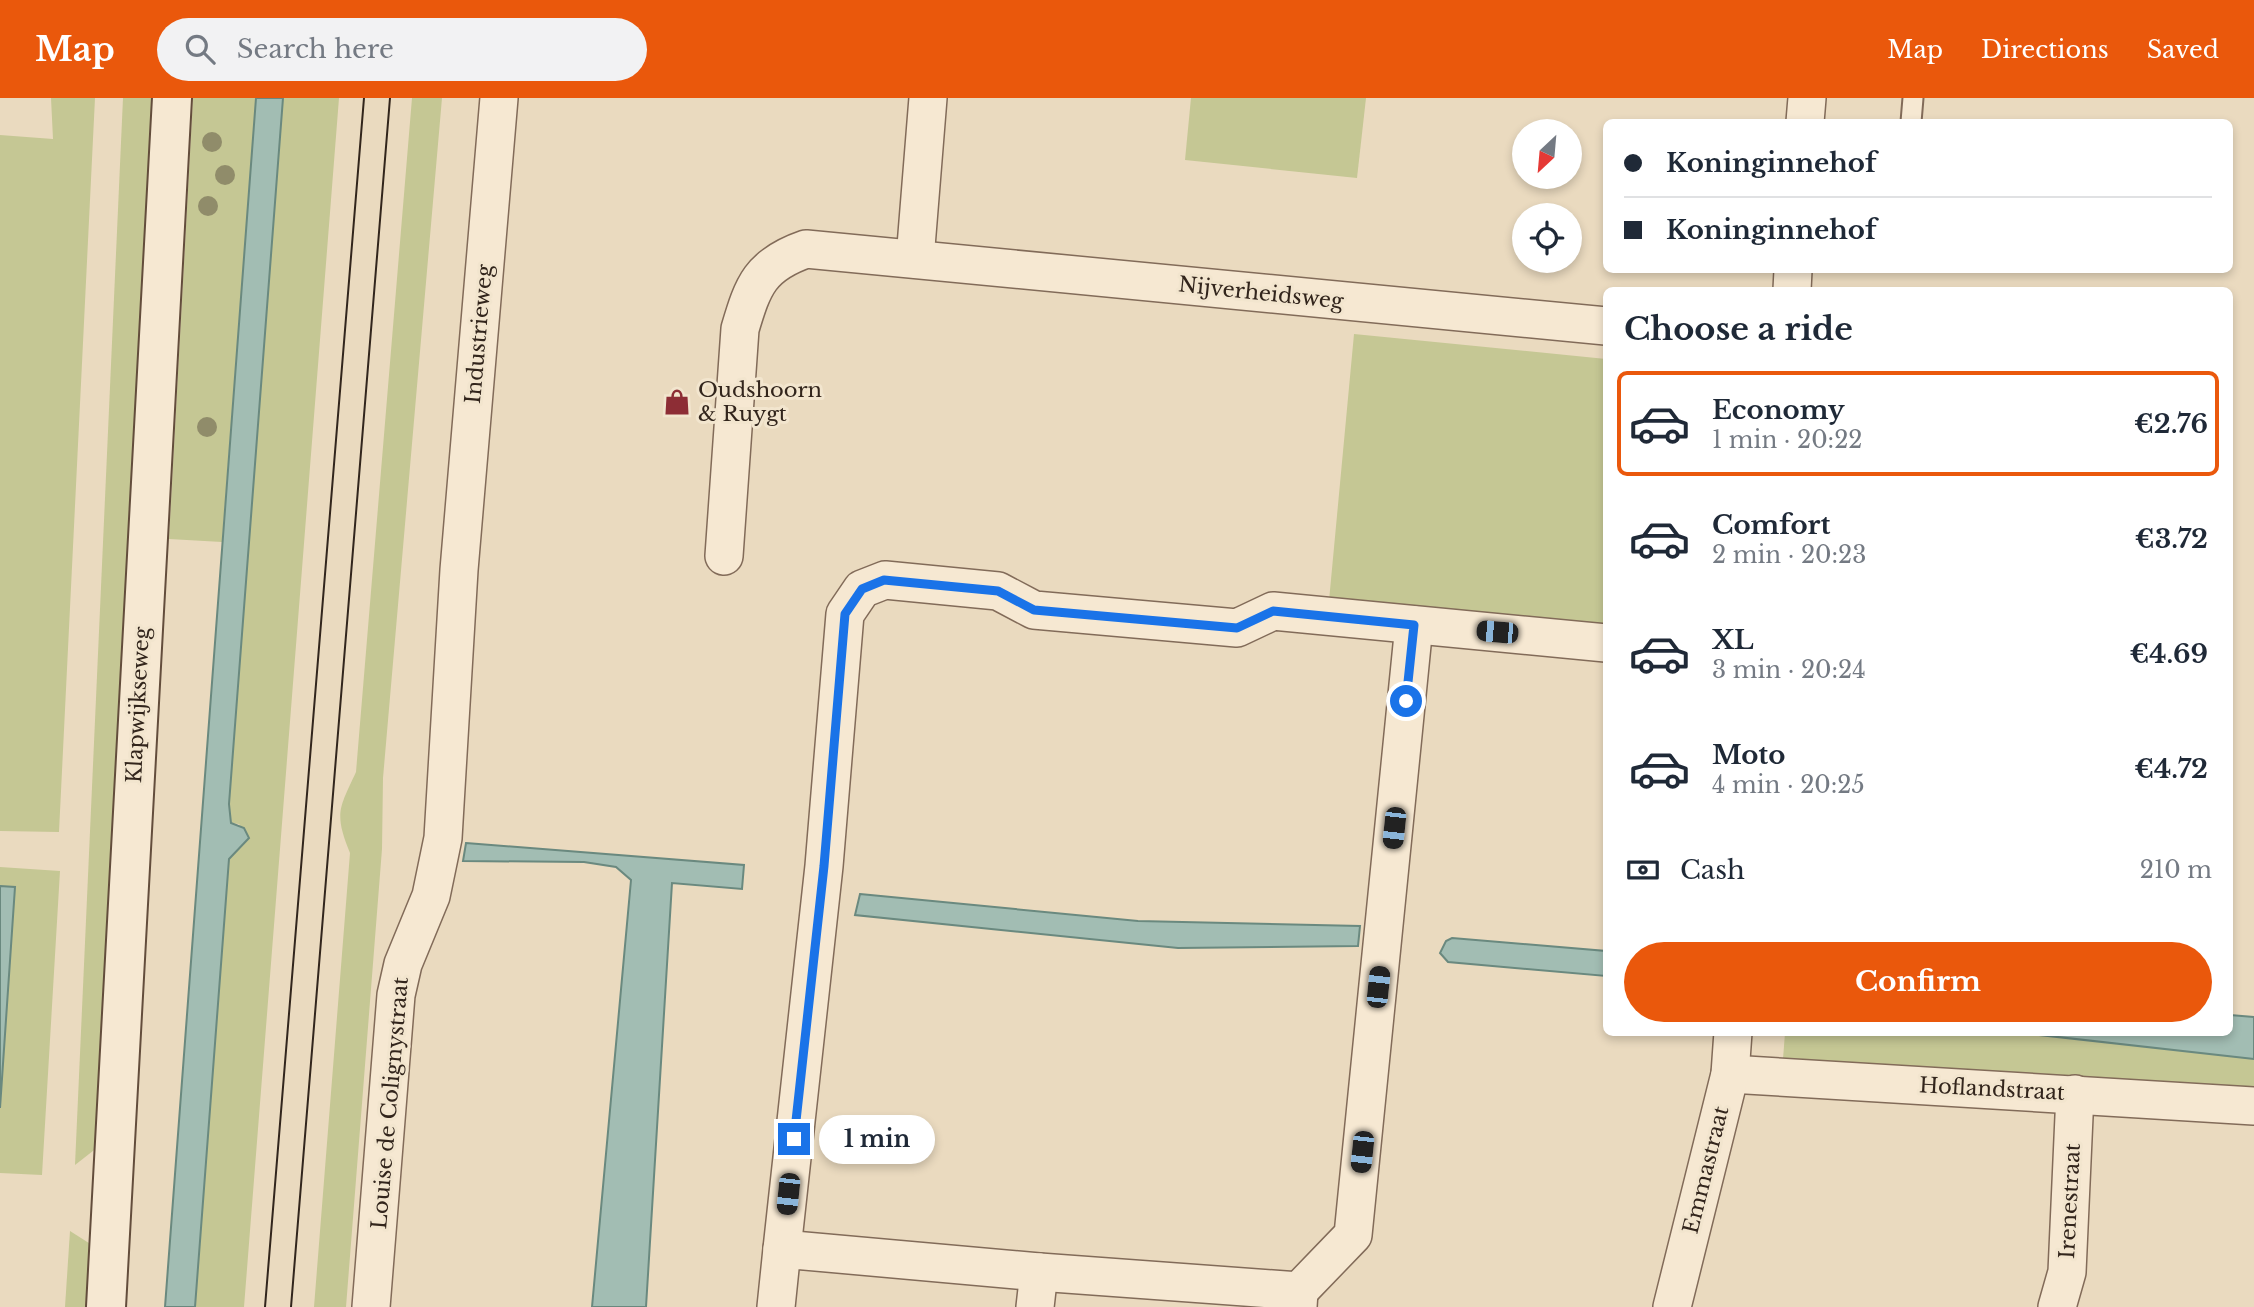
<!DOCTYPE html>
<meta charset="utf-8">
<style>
:root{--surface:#fff;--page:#f2f2f3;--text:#1f2937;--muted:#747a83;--line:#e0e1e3;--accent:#ea580c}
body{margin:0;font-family:"Libre Baskerville",serif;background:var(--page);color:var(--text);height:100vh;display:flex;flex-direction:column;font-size:26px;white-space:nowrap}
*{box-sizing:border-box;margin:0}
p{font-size:23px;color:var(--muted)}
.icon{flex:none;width:38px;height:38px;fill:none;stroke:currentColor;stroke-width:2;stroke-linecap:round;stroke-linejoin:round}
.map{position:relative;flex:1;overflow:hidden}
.details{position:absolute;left:1603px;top:189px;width:630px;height:749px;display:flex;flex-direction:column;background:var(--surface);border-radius:10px;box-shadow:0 4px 10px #0003}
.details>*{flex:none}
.top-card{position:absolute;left:1603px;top:21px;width:630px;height:154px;border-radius:10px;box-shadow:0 4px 10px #0003;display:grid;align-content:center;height:154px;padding:0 21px;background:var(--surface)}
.needle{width:46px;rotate:206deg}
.fabs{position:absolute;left:1512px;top:21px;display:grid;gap:14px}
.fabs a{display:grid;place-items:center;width:70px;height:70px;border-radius:50%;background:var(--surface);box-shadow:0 4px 10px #0003;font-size:35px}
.end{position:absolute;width:32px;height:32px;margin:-16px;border:9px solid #1a73e8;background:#fff;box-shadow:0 0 0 4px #fff}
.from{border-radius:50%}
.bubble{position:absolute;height:49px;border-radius:24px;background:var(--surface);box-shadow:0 4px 10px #0003;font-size:23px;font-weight:700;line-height:49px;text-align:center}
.car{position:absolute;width:21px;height:42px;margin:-21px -10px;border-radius:9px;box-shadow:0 0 5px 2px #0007;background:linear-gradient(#222 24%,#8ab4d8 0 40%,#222 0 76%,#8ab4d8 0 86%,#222 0)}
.top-card b{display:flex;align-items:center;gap:24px;height:66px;font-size:26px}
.top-card b+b{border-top:2px solid var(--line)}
.top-card i{width:18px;height:18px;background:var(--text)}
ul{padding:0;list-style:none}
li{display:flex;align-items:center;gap:21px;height:105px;margin:0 14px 10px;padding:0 7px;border:4px solid transparent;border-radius:10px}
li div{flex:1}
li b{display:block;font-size:26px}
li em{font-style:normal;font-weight:700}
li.on{border-color:var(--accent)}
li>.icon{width:63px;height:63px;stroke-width:1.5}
h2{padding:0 21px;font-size:32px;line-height:84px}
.pay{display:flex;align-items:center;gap:18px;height:77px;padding:0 21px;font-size:26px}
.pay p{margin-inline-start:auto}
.cta{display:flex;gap:14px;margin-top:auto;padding:14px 21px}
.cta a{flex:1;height:80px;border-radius:42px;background:var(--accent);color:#fff;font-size:28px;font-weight:700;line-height:80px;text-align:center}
header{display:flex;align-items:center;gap:42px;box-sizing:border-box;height:98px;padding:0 35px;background:var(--accent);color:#fff}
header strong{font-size:33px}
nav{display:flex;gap:38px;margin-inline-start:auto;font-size:24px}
.search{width:490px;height:63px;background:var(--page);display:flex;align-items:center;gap:18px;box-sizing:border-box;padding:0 24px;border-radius:38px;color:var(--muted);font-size:26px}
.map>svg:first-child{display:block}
</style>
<header>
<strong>Map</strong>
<div class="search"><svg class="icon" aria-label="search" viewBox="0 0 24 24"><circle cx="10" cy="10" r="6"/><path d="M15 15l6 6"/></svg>Search here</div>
<nav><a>Map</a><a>Directions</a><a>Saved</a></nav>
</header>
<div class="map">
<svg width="2254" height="1209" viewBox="0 0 2254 1209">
<rect width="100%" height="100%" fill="#eadabf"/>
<g fill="#c5c794">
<polygon points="51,0 95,0 59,734 0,733 0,37 53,41"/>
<polygon points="123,0 152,0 152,22 98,1049 75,1067"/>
<polygon points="193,0 256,0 222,444 169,441"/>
<polygon points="283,0 339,0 244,1209 195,1209 229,761 249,740 239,726 231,725 229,706"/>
<path d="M 412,0 L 442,0 L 383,680 L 382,751 L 346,1209 L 314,1209 L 350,755 C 334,715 339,711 356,674 Z"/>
<polygon points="1191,0 1366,0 1357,80 1185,62"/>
<polygon points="1354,236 1606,261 1606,529 1329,503"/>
<polygon points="0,769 60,773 42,1077 0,1075 0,1010 14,790 0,788"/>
<polygon points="1785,935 2022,935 2254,961 2254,992 1783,961"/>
<polygon points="70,1133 92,1147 88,1209 65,1209"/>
</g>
<g fill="#a2bdb3" stroke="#6a897f" stroke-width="2">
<polygon points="256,0 283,0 229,706 231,725 244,730 249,740 229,761 195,1209 165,1209"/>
<polygon points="466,745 744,767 742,791 672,785 646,1209 592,1209 631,782 616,769 584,764 463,763"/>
<polygon points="0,788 15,789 0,1010"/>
<polygon points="860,796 1138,823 1360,828 1358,848 1178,850 855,817"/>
<polygon points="1452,840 1606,853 1606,878 1448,864 1440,855 1446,843"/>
<polygon points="2230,917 2254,919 2254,961 2022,935 2230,934"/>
</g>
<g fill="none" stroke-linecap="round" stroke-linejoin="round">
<g stroke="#826b59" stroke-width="23">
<polyline id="lane" points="1911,24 1913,0"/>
</g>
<g stroke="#826b59" stroke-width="40">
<g id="street">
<polyline points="1805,24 1807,0"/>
<polyline points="915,161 928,0"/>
<polyline points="1792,192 1793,172"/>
<path d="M 724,458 L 740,231 C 753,187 760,167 806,151 L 1606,228"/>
<polyline points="1730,976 2254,1008"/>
<polyline points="782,1151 824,768 845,516 862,491 885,482 998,493 1034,512 1237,530 1273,513 1606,545"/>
<polyline points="1299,1193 1353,1137 1414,527"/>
<polyline points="371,1209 396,897 403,866 431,798 443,740 459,472 499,0"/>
<polyline points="776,1209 782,1151 1039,1174 1299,1193 1298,1209"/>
<polyline points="1035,1209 1039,1174"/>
<polyline points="1672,1209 1730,976 1733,934"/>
<polyline points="2057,1209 2067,1174 2075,996"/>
</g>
</g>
<g stroke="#634d3c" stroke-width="42">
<polyline id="secondary" points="106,1209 172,0"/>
</g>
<use href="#lane" stroke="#f6e8d2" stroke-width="19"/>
<use href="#street" stroke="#f6e8d2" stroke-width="37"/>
<use href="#secondary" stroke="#f6e8d2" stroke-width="38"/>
<g stroke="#32251c" stroke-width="2">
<polyline points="265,1209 364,0"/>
<polyline points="291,1209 390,0"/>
</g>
</g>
<g fill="#908c6a">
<circle cx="212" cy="44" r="10"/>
<circle cx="225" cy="77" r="10"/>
<circle cx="208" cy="108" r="10"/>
<circle cx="207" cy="329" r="10"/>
</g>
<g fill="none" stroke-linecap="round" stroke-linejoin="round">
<polyline stroke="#1a73e8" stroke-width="9" points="794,1041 824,768 845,516 862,491 884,482 998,493 1034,512 1237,530 1273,513 1414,527 1406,603"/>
</g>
<defs>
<g id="shop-bare" transform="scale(2.1)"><path d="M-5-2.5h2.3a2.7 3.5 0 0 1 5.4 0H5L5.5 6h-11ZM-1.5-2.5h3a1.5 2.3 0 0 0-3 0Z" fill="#8d2d35" stroke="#f2e5ce" stroke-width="2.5" paint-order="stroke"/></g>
</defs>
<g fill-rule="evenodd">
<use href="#shop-bare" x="677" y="304"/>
</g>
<g text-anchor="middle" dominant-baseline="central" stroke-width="6" stroke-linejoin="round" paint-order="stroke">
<g font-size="21" fill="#32251c" stroke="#f2e5ce">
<text transform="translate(1261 195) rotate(6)">Nijverheidsweg</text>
<text transform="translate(479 236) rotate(-85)">Industrieweg</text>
<text transform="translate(138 607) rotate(-87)">Klapwijkseweg</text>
<text transform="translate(1992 991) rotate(3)">Hoflandstraat</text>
<text transform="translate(390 1005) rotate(-85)">Louise de Colignystraat</text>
<text transform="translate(1706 1072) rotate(-76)">Emmastraat</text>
<text transform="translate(2070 1103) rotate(-87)">Irenestraat</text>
</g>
<g font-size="21" fill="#32251c" stroke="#f2e5ce" text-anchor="start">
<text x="698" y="292">Oudshoorn<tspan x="698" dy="24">&amp; Ruygt</tspan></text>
</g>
</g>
</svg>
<div class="fabs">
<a><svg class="needle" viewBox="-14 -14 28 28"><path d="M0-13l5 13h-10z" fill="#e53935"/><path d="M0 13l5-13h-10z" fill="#747a83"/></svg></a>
<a><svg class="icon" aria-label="locate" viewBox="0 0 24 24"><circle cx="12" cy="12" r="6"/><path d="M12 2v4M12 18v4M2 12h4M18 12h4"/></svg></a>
</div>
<i class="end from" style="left:1406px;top:603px"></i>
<i class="end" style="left:794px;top:1041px"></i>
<div class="bubble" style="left:819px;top:1017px;width:116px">1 min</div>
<i class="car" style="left:1497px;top:534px;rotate:275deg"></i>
<i class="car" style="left:1394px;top:730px;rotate:186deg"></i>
<i class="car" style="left:1378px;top:889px;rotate:6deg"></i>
<i class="car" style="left:1362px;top:1054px;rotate:186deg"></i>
<i class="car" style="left:788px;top:1096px;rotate:186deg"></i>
<div class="top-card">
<b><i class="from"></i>Koninginnehof</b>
<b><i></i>Koninginnehof</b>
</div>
<section class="details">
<h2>Choose a ride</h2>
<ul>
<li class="on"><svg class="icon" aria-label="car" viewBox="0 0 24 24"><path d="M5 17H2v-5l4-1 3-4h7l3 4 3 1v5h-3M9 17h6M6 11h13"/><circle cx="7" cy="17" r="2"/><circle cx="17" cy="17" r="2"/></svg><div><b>Economy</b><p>1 min · 20:22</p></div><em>€2.76</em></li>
<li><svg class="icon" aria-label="car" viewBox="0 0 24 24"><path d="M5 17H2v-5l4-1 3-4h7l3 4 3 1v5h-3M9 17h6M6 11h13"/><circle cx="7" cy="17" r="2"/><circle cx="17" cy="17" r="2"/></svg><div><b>Comfort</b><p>2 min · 20:23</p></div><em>€3.72</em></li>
<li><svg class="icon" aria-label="car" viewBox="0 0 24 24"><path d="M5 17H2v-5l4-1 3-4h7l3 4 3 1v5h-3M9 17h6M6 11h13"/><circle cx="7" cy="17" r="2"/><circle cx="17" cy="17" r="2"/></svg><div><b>XL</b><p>3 min · 20:24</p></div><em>€4.69</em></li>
<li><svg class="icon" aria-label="car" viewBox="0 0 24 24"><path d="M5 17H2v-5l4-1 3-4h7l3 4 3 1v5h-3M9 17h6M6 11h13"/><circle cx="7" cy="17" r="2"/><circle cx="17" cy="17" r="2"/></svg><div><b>Moto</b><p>4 min · 20:25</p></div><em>€4.72</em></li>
</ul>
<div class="pay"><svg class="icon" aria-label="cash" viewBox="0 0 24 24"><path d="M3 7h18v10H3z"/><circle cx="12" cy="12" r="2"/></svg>Cash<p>210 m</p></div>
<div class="cta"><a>Confirm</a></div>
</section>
</div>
